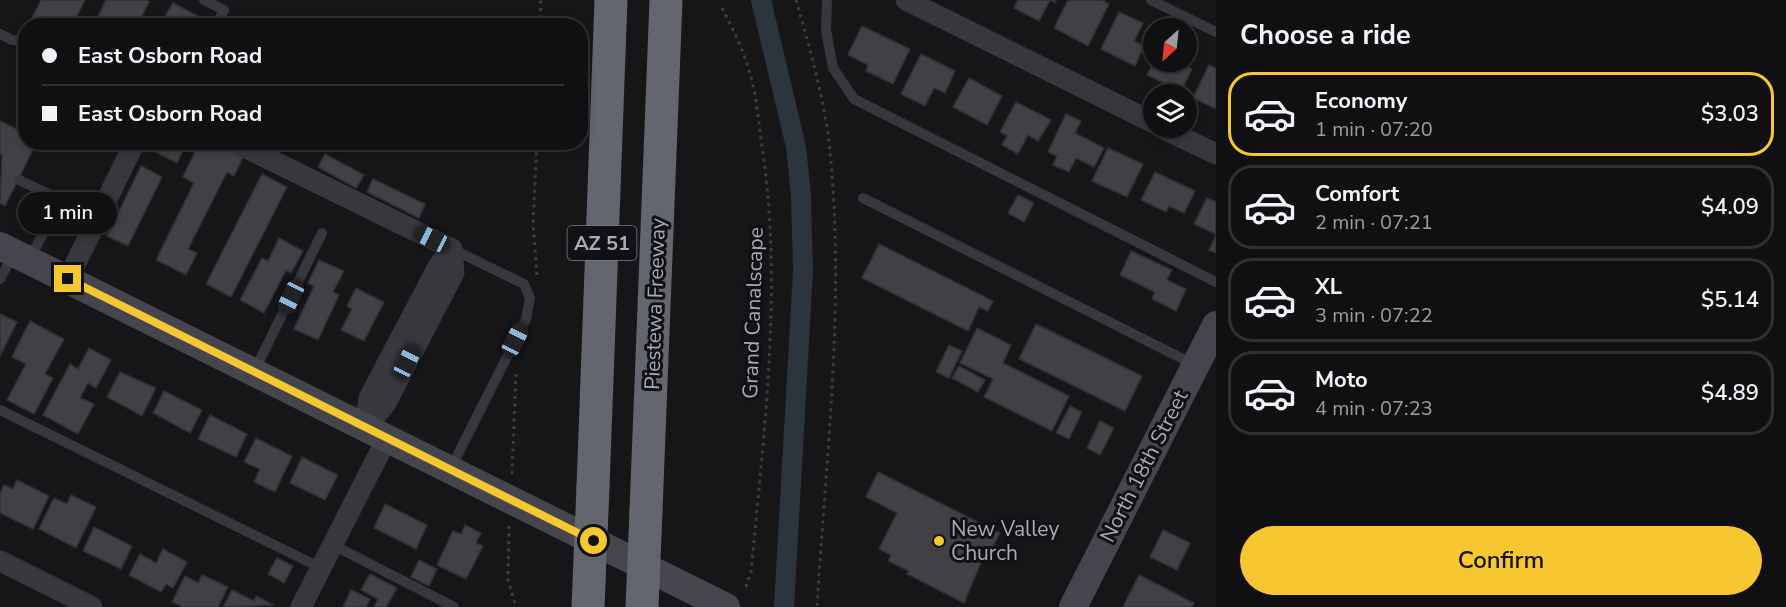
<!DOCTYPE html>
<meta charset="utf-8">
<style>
:root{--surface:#101012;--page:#1e1e20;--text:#f1f3f6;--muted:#9c9d9f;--line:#303032;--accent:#f6c730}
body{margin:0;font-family:"Nunito Sans",sans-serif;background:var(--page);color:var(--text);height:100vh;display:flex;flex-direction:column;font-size:22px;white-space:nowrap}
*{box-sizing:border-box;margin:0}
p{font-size:20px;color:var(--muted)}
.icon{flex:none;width:33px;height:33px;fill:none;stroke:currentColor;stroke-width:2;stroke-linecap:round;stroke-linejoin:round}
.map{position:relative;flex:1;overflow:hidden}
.panel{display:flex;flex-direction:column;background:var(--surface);width:570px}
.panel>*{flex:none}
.banner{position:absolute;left:18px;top:18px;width:570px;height:132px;border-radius:24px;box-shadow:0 3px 9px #0003,0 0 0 2px var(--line);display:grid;align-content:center;height:132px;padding:0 24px;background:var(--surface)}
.needle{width:39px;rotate:207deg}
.buttons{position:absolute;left:1143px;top:18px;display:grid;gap:12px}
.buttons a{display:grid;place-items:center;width:54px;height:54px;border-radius:50%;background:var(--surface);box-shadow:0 3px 9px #0003,0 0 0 2px var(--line);font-size:30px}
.end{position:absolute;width:27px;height:27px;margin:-14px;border:8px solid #f6c730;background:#111;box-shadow:0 0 0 3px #111}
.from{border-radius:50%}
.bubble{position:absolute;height:42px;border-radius:21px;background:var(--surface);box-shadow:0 3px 9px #0003,0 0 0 2px var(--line);font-size:20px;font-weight:600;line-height:42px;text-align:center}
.car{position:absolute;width:18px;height:36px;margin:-18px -9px;border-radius:8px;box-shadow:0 0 4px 2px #0007;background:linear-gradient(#222 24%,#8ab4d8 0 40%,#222 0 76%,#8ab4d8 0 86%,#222 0)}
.banner b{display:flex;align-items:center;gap:21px;height:57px;font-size:22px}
.banner b+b{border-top:2px solid var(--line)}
.banner i{width:15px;height:15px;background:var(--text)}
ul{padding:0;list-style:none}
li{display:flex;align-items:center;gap:18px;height:84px;margin:0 12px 9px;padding:0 12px;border:3px solid var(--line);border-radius:24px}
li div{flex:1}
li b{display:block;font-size:22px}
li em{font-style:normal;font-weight:600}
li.current{border-color:var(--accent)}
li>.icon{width:54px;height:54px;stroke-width:1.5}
h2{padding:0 24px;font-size:27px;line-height:72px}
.action{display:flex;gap:12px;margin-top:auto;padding:12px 24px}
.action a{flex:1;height:69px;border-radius:36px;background:var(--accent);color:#111;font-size:24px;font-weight:600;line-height:69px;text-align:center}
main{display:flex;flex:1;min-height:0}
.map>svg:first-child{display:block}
</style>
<main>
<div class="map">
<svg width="1216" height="607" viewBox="0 0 1216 607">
<rect width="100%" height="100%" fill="#161618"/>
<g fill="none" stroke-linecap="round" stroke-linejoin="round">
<polyline stroke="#2c343d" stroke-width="20" points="761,0 796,147 801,196 803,271 784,607"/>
</g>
<g fill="#414045" stroke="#313034" stroke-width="1.5">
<polygon points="41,0 85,0 72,26 36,26 32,24 35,19 32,18"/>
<polygon points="106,0 147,0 149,2 137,26 93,26"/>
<polygon points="1018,0 1056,0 1055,3 1050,0 1039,21 1014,8"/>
<polygon points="1068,0 1102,0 1109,4 1088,46 1054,28"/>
<polygon points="173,3 205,20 202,26 159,26"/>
<polygon points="1119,12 1143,23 1134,41 1144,46 1135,66 1101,49"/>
<polygon points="862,26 910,49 893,84 866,71 868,65 848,55"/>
<polygon points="921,54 955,71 945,93 934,88 925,106 901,94"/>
<polygon points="1154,61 1179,62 1192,69 1181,91 1147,75"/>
<polygon points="1209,65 1216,68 1216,109 1193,98"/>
<polygon points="26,67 26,86 18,82"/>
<polygon points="969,78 1002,96 987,125 953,107"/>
<polygon points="1016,102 1051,120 1038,141 1028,135 1018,154 1002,145 1007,136 1000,132"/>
<polygon points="1066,114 1081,121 1075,133 1104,148 1094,167 1076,158 1069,172 1053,165 1057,156 1048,152"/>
<polygon points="0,121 24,133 26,130 26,142 37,142 5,206 0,203 2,155 0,154"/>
<polygon points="149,142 177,142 185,147 177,163 146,147"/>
<polygon points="200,142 213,142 243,157 234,176 227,172 188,249 197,253 186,275 156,260 194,183 183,177"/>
<polygon points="1108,148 1143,164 1127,197 1092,181"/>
<polygon points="325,154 364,175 356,188 318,167"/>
<polygon points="141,166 162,177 128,246 107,236"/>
<polygon points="1155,172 1195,191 1184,213 1169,206 1166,212 1141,200"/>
<polygon points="262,174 287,187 231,297 206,284"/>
<polygon points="373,179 425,204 419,218 367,192"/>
<polygon points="1018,195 1034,203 1024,222 1008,213"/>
<polygon points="1207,198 1216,202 1216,234 1194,224"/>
<polygon points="1216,235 1216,253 1209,250"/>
<polygon points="279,238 303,251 291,273 286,270 264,313 240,300 262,258 268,261"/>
<polygon points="879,244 993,301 988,311 979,307 968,331 862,278"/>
<polygon points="1131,251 1172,270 1167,280 1186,289 1176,311 1152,299 1155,292 1120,275"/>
<polygon points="319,260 344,271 333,292 339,295 318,340 294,329 314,286 308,283"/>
<polygon points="356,288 384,302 364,341 341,330 352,309 347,306"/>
<polygon points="0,314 17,322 0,356"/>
<polygon points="30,321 64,339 45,374 53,378 34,414 7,400 26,364 12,357"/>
<polygon points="1036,324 1142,376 1125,411 1019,359"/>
<polygon points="977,328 1011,345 1003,363 1069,396 1052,431 984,397 993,379 960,363"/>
<polygon points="949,345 962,351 949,378 936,372"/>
<polygon points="89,348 111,360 96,388 88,383 80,398 94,404 78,434 43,415 70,364 78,369"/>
<polygon points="959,366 985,380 978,392 952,378"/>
<polygon points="120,372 156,388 142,416 107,397"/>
<polygon points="164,391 202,410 190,433 153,413"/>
<polygon points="1070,406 1082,412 1069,439 1056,433"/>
<polygon points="210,415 247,434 236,457 198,439"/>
<polygon points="1100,421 1114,428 1100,455 1087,448"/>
<polygon points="256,438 292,456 275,492 254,482 260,469 244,462"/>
<polygon points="302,457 338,475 325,500 290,483"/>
<polygon points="878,472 1000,533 990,552 986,551 964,603 907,574 909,571 888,561 891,555 879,549 897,513 866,497"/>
<polygon points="17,480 49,496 33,529 0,513 0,494 4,485 13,489"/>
<polygon points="71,495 96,507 76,548 39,529 54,498 67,504"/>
<polygon points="385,504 427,525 416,549 374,528"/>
<polygon points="465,525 481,533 476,543 483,546 466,579 437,565 453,531 461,534"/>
<polygon points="94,527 132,546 121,569 83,551"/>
<polygon points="1163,530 1190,543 1177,570 1150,557"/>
<polygon points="163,549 187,562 173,588 166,584 161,592 129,575 140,554 156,563"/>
<polygon points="277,558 293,566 284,583 268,574"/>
<polygon points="419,560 437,569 429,586 411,577"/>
<polygon points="370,574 397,588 386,607 374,607 378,599 361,590"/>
<polygon points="202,575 228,587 218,607 183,607 172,602 185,576 198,583"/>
<polygon points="1139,575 1194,603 1192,607 1123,607"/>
<polygon points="232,590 254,601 256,596 274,605 223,607"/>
<polygon points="351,590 370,599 366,607 343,607"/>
</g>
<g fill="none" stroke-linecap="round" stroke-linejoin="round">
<g stroke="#3d3e44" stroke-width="3" stroke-dasharray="3 4.5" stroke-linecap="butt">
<path d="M 796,0 C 810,49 825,101 830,151 C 845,301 826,457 817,607"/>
<path d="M 722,8 C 731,25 740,43 746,61 C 756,88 758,118 762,146 C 783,287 764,431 751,572 L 745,589"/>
<polyline points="540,26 541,0"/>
<polyline points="537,275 533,223 537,142"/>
<polyline points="512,474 516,374"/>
<polyline points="509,526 508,579 516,607"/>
</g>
<g stroke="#37383d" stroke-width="10">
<polyline points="204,0 224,10 216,26"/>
<polyline points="827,0 826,30 833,68 854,99 1216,282"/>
<polyline points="1151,0 1216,32"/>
<polyline points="0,34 12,40 26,41"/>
<polyline points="19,180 61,200 29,260"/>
<polyline points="863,198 1195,365"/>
<polyline points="0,279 14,253"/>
<polyline points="254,372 322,233"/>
<polyline points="0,410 321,568"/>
<polyline points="451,468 526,319 530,298 524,284 452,249"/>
<polyline points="333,545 454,607"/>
</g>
<g stroke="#37383d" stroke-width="21">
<polyline points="906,0 1154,123"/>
<polyline points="1162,128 1216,154"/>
<polyline points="234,142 452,249"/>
<polyline points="68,279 135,142"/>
<polyline points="365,427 385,405 454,273 452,249"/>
<polyline points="365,427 369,398 439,265 452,249"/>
<polyline points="0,561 92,607"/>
<polyline points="301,607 387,438"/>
</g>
<g stroke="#45464d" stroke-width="28">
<polyline points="0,246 726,607"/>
<polyline points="1073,607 1216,325"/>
</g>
<g stroke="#63656f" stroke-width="33">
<polyline points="593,487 611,0"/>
<polyline points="646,511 666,0"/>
</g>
<g stroke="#63656f" stroke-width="33">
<polyline points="588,607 593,487"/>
<polyline points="642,607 646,511"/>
</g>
</g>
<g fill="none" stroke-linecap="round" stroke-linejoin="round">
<polyline stroke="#f6c730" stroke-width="8" points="68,279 594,541"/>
</g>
<circle fill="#f6c730" stroke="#111113" stroke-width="2" cx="939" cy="541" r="6"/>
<g text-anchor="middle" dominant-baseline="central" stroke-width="6" stroke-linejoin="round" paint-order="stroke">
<rect fill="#111113" stroke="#7b7d87" stroke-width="1.5" x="567.5" y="226" width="69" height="34" rx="4.5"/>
<g font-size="20" font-weight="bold" fill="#a8abb9">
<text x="602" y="243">AZ 51</text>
</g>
<g font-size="21" fill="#a8abb9" stroke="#111113">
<text transform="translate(655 304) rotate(-88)">Piestewa Freeway</text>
<text transform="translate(753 313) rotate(-88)">Grand Canalscape</text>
<text transform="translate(1144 466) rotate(-63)">North 18th Street</text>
</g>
<g font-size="21" fill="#a8abb9" stroke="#111113" text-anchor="start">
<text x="951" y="529">New Valley<tspan x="951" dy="24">Church</tspan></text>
</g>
</g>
</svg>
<div class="buttons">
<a><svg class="needle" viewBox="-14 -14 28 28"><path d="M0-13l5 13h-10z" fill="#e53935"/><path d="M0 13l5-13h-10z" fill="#9c9d9f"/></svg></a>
<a><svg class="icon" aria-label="layers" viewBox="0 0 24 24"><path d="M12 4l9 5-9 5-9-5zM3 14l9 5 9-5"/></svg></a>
</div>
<i class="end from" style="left:594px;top:541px"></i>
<i class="end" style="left:68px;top:279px"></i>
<div class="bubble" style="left:18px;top:192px;width:99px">1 min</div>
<i class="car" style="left:432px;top:239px;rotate:296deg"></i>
<i class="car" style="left:291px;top:297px;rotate:206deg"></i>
<i class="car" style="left:515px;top:340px;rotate:27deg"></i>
<i class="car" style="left:407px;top:362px;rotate:27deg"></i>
<div class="banner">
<b><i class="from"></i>East Osborn Road</b>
<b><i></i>East Osborn Road</b>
</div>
</div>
<section class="panel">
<h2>Choose a ride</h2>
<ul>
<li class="current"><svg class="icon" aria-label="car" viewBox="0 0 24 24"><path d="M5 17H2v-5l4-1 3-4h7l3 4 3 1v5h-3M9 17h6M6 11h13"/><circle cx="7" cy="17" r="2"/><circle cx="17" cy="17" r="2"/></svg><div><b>Economy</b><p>1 min · 07:20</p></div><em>$3.03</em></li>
<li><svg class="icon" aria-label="car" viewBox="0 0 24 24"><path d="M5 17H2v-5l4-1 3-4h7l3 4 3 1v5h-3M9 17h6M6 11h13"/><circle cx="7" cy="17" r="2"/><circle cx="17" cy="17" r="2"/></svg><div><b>Comfort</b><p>2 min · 07:21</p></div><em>$4.09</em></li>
<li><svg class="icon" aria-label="car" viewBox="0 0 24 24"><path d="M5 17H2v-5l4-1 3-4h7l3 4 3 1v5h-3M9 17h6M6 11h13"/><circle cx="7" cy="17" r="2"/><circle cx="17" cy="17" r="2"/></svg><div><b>XL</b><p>3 min · 07:22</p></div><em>$5.14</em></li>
<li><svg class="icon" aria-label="car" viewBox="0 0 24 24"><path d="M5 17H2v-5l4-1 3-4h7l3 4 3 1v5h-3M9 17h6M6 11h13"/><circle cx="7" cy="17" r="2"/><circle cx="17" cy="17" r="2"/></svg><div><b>Moto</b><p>4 min · 07:23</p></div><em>$4.89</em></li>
</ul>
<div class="action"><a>Confirm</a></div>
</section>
</main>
